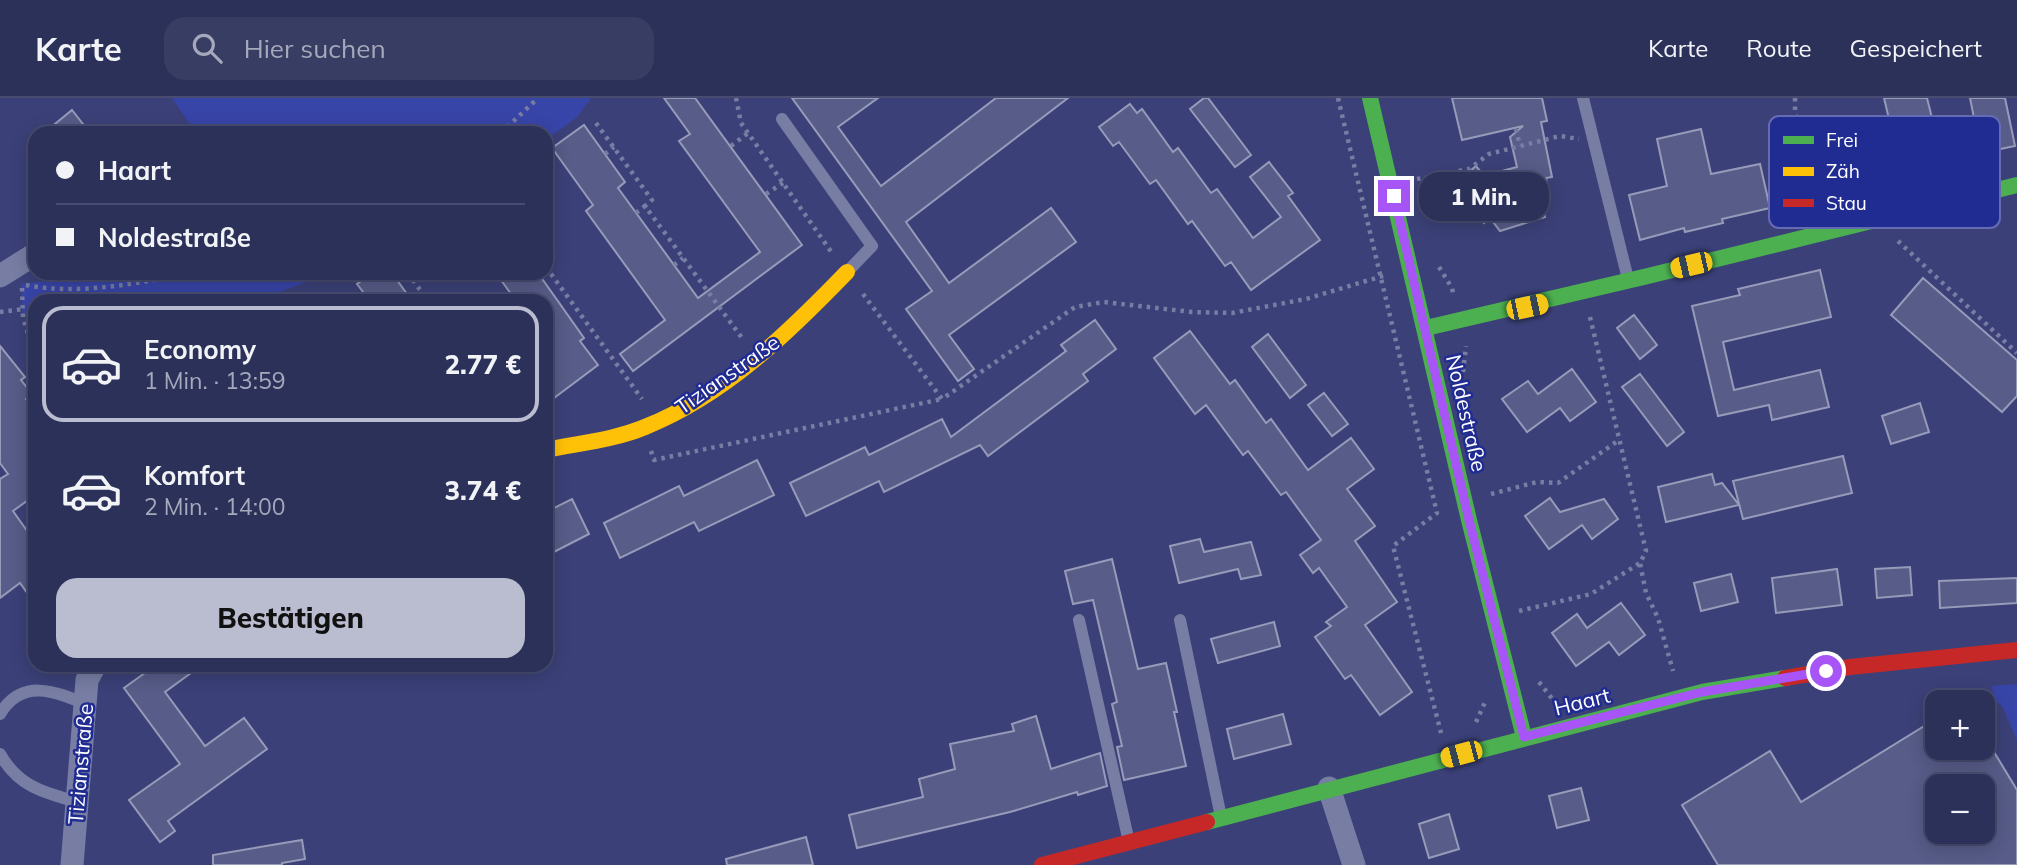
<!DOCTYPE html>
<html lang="de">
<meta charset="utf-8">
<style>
:root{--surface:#2c315a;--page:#383d63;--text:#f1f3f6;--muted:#a6a9bb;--line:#484c70;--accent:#babcd0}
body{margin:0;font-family:Mulish,sans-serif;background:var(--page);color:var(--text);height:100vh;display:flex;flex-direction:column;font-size:26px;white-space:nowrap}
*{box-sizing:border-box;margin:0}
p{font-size:23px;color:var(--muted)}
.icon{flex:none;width:38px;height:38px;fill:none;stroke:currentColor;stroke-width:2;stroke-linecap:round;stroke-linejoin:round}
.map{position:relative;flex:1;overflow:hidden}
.sheet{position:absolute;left:28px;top:196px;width:525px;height:378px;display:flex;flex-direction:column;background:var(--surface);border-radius:21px;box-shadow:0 4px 18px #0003,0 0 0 2px var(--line)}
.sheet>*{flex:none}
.guide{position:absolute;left:28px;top:28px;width:525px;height:154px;border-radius:21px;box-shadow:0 4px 18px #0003,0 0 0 2px var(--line);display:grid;align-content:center;height:154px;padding:0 28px;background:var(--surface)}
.buttons{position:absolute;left:1925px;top:592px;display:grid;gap:14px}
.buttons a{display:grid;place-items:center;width:70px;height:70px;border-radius:14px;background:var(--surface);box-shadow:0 4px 18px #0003,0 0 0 2px var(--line);font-size:35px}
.end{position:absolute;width:32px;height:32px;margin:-16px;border:9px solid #a855f7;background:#fff;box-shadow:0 0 0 4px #fff}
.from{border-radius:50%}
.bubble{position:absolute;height:49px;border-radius:21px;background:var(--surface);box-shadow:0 4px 18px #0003,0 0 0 2px var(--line);font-size:23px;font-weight:800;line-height:49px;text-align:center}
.car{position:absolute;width:21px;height:42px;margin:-21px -10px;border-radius:9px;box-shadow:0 0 5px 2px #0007;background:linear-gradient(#f5c518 24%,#345 0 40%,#f5c518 0 76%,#345 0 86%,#f5c518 0)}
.guide b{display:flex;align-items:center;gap:24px;height:66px;font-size:26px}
.guide b+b{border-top:2px solid var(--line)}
.guide i{width:18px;height:18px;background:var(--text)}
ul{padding:12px 0 0;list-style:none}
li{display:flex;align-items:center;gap:21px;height:116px;margin:0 14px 10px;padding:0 14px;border:4px solid transparent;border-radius:21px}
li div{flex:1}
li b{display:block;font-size:26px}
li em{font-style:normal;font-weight:800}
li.selected{border-color:var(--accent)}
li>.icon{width:63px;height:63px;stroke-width:1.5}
.cta{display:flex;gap:14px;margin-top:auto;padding:14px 28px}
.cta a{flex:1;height:80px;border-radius:21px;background:var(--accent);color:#111;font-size:28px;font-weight:800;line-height:80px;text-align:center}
header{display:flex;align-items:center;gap:42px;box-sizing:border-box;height:98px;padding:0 35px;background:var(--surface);border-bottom:2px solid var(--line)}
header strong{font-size:33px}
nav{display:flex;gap:38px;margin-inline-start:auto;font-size:24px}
.search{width:490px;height:63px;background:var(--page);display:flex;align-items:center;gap:18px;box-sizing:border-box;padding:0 24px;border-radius:21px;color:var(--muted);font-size:26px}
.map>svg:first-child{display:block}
</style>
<header>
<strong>Karte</strong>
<div class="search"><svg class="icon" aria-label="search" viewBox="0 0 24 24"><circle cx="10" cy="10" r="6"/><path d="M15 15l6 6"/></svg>Hier suchen</div>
<nav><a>Karte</a><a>Route</a><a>Gespeichert</a></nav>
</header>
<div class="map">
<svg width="2017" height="767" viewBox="0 0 2017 767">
<rect width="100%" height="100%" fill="#3b4178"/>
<g fill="#3845a8">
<polygon points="172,0 591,0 577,19 546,42 546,35 196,35"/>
<polygon points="110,175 332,175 255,203 35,203 35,219 23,219 21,186"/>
<polygon points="2017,586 2017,642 2002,608 1994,602 1992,588"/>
</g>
<g fill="#575c88" stroke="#979bb9" stroke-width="2" fill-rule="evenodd">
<polygon points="664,0 695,0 802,147 633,273 620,256 665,222 586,113 593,107 552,50 584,27 625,84 618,90 698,200 760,154 679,43 690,36"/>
<polygon points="792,0 878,0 838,29 881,88 996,0 1068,0 906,124 949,185 1051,110 1076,144 949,237 974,271 958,283 906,211 932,193"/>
<polygon points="1204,0 1208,0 1251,57 1235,69 1190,11"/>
<polygon points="1452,0 1542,0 1547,23 1541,24 1552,79 1546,80 1550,99 1542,102 1545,119 1500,133 1490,120 1484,125 1472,108 1465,113 1448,92 1476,68 1489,84 1502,73 1517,69 1510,39 1523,28 1462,42"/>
<polygon points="1884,0 1927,0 1936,36 1895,46"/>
<polygon points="1970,0 2005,0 2015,48 1981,55"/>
<polygon points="1130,6 1137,15 1142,11 1173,54 1178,50 1211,95 1217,91 1253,140 1281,119 1250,79 1269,64 1293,95 1288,98 1320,142 1251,192 1231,164 1225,168 1192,123 1188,126 1156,82 1150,86 1119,44 1113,48 1099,29"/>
<polygon points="72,12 90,35 44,35"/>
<polygon points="1701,31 1711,76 1760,66 1770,110 1722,121 1723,125 1685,134 1684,130 1640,142 1629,97 1667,88 1657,41"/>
<polygon points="1820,172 1831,219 1723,244 1734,292 1820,272 1829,309 1772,322 1769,307 1718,318 1692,208 1740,197 1738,191"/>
<polygon points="372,175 392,175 412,203 370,203 357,186"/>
<polygon points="496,175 538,175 584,240 580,243 598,267 546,306 546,203 516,203"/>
<polygon points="1923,180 2017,262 2017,298 2002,314 1891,217"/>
<polygon points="1634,217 1657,247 1640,261 1617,230"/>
<polygon points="1095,222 1116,251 1083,276 1088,283 988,358 980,347 884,394 879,383 806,418 790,385 865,349 869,357 942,321 951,339 1066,253 1061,247"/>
<polygon points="1190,233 1230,286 1235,282 1266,325 1271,321 1308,372 1351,340 1374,371 1347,391 1375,428 1355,443 1397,504 1365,527 1412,594 1380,617 1351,577 1345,581 1315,539 1331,528 1326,524 1347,509 1319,470 1313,475 1300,457 1321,442 1286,394 1281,397 1248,353 1243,357 1206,307 1195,316 1154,260"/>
<polygon points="1268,236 1306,287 1290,300 1252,249"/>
<polygon points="0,248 25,279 21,282 32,296 26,301 35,313 35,397 13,413 35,444 35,506 20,485 0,500 0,381 8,376 0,365"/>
<polygon points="1572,271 1596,304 1570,323 1560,310 1527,334 1502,301 1528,283 1538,296"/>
<polygon points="1640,276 1684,334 1667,348 1622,289"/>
<polygon points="1324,295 1348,326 1332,338 1308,307"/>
<polygon points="1920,305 1929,334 1891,346 1882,318"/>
<polygon points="1843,358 1852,395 1743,421 1733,383"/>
<polygon points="757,362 774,397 699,433 694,424 620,460 604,425 679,388 684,398"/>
<polygon points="1712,376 1715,387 1722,385 1739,407 1666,424 1658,389"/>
<polygon points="1550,400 1560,414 1604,401 1618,421 1592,441 1582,427 1549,451 1525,418"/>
<polygon points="572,401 589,436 546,458 546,414"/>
<polygon points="1200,441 1204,454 1251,444 1261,477 1241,481 1238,471 1179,485 1170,448"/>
<polygon points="1112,461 1138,571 1166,565 1177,614 1174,614 1186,668 1124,682 1117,649 1122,648 1112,606 1117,604 1093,502 1073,506 1065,473"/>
<polygon points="1910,469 1912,497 1877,500 1875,471"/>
<polygon points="1837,471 1842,507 1776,515 1772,480"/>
<polygon points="1731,476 1738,504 1701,513 1694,485"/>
<polygon points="2017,480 2017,505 1940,510 1939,483"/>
<polygon points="1621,505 1645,537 1619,557 1609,544 1576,568 1552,535 1577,516 1587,530"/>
<polygon points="1274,524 1280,548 1218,565 1211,541"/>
<polygon points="156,567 202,567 165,594 205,648 244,620 267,651 168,723 175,733 160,744 129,702 180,666 124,590"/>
<polygon points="1283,616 1291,646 1234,661 1227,631"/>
<polygon points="1036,618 1051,671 1100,655 1107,688 1078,697 1077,694 1010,714 857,750 849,717 923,699 919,681 955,671 950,646 1014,633 1012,626"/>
<path d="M 1937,626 L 1937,649 L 1991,649 L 2017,692 L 2017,767 L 1718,767 L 1682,707 L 1770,653 L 1801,704 L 1926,627 ZM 1937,688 L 1983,688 L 1983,733 L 1937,733 Z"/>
<polygon points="1581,690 1589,722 1557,730 1549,698"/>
<polygon points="1449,716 1459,751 1429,760 1419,726"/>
<polygon points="806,739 813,767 727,767 726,761"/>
<polygon points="302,742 305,761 282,765 282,767 213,767 213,757"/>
</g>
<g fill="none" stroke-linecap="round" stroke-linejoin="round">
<g stroke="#777da3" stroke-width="4.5" stroke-dasharray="3.5 5" stroke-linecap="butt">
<polyline points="736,0 741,25 832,155"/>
<polyline points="1338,0 1437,415 1393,448 1441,635"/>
<polyline points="1795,0 1795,15 1809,55 1807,112"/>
<polyline points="596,25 652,102 645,108 742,240"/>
<polyline points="1516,31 1520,48"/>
<polyline points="501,35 538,0"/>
<polyline points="731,48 748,35"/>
<polyline points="605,56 614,49"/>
<polyline points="1417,81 1469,71 1489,56 1560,38 1579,41"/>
<polyline points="766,96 783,85"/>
<polyline points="636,115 645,108"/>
<polyline points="1898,143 2017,255"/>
<polyline points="674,167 683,160"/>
<polyline points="546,169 642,301"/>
<polyline points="1439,169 1452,190 1454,199"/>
<polyline points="408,175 428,203"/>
<path d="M 26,187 C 81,198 140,184 195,175"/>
<polyline points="22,190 23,219 35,259"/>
<polyline points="863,196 942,301 1075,209 1104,204 1192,214 1232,215 1306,201 1386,177"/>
<polyline points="0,214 24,211"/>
<polyline points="1590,219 1646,453 1640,465 1646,495 1658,520 1673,573"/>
<polyline points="1463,274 1466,248"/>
<polyline points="651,353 654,362 942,301"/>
<polyline points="1491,396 1537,384 1558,385 1619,342"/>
<polyline points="1519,513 1591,496 1640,465"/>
<polyline points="1539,584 1557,607"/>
<polyline points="1476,624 1486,602"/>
</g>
<g stroke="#777da3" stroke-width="12">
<polyline points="1583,0 1628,181"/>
<polyline points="782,21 872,148 847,174"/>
<polyline points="1079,522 1129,744"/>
<polyline points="1180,522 1221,719"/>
<path d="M 0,616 C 22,580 54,593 86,606"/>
<path d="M 0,656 C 19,689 43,694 77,704"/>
</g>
<g stroke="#777da3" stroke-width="23">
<polyline points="0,178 32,158"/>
<polyline points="1329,690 1354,767"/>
<polyline points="72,767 87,582 95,567"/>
</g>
<g stroke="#4caf50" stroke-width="16">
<polyline points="1370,0 1469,422 1524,639"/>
<polyline points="1426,230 1648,178 2017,87"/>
<polyline points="1207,724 1702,594 1785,580"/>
</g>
<path stroke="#ffc107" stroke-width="16" d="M 546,352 C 579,345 614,342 645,329 C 725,297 788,235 847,174"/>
<g stroke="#c62828" stroke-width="16">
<polyline points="1785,580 1850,569 2017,552"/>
<polyline points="1042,767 1207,724"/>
</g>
</g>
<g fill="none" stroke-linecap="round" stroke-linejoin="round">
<polyline stroke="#a855f7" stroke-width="9" points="1394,98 1469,422 1524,639 1702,594 1826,573"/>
</g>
<g text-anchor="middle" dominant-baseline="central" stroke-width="5" stroke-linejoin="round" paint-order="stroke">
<g font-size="21" fill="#fff" stroke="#212c92">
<text transform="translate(727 276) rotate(-35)">Tizianstraße</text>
<text transform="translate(1467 315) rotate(77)">Noldestraße</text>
<text transform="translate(1582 603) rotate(-14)">Haart</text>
<text transform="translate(80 666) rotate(-85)">Tizianstraße</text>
</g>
</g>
<rect x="1769" y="18" width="231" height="112" rx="10" fill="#212c92" stroke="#646bb3" stroke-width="2"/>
<rect x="1783" y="38" width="31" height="8" fill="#4caf50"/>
<rect x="1783" y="69" width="31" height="9" fill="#ffc107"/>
<rect x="1783" y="101" width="31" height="8" fill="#c62828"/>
<g font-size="19" fill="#fff">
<text x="1826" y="49">Frei</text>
<text x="1826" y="80">Zäh</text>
<text x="1826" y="112">Stau</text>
</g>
</svg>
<div class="buttons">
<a>+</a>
<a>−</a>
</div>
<i class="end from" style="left:1826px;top:573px"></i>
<i class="end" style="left:1394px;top:98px"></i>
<div class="bubble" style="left:1419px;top:74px;width:130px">1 Min.</div>
<i class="car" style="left:1691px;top:167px;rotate:257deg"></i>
<i class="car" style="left:1527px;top:209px;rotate:78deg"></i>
<i class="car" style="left:1461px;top:656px;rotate:255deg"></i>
<div class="guide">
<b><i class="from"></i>Haart</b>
<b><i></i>Noldestraße</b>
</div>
<section class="sheet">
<ul>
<li class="selected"><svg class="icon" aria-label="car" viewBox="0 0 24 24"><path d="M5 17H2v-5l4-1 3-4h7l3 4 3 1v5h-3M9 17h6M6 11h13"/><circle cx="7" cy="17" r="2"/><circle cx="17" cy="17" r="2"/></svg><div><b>Economy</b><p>1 Min. · 13:59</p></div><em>2.77 €</em></li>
<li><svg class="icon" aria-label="car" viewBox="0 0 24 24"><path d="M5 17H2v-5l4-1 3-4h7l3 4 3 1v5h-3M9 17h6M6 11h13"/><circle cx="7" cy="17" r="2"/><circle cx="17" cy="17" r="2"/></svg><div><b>Komfort</b><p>2 Min. · 14:00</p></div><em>3.74 €</em></li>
</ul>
<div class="cta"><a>Bestätigen</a></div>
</section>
</div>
